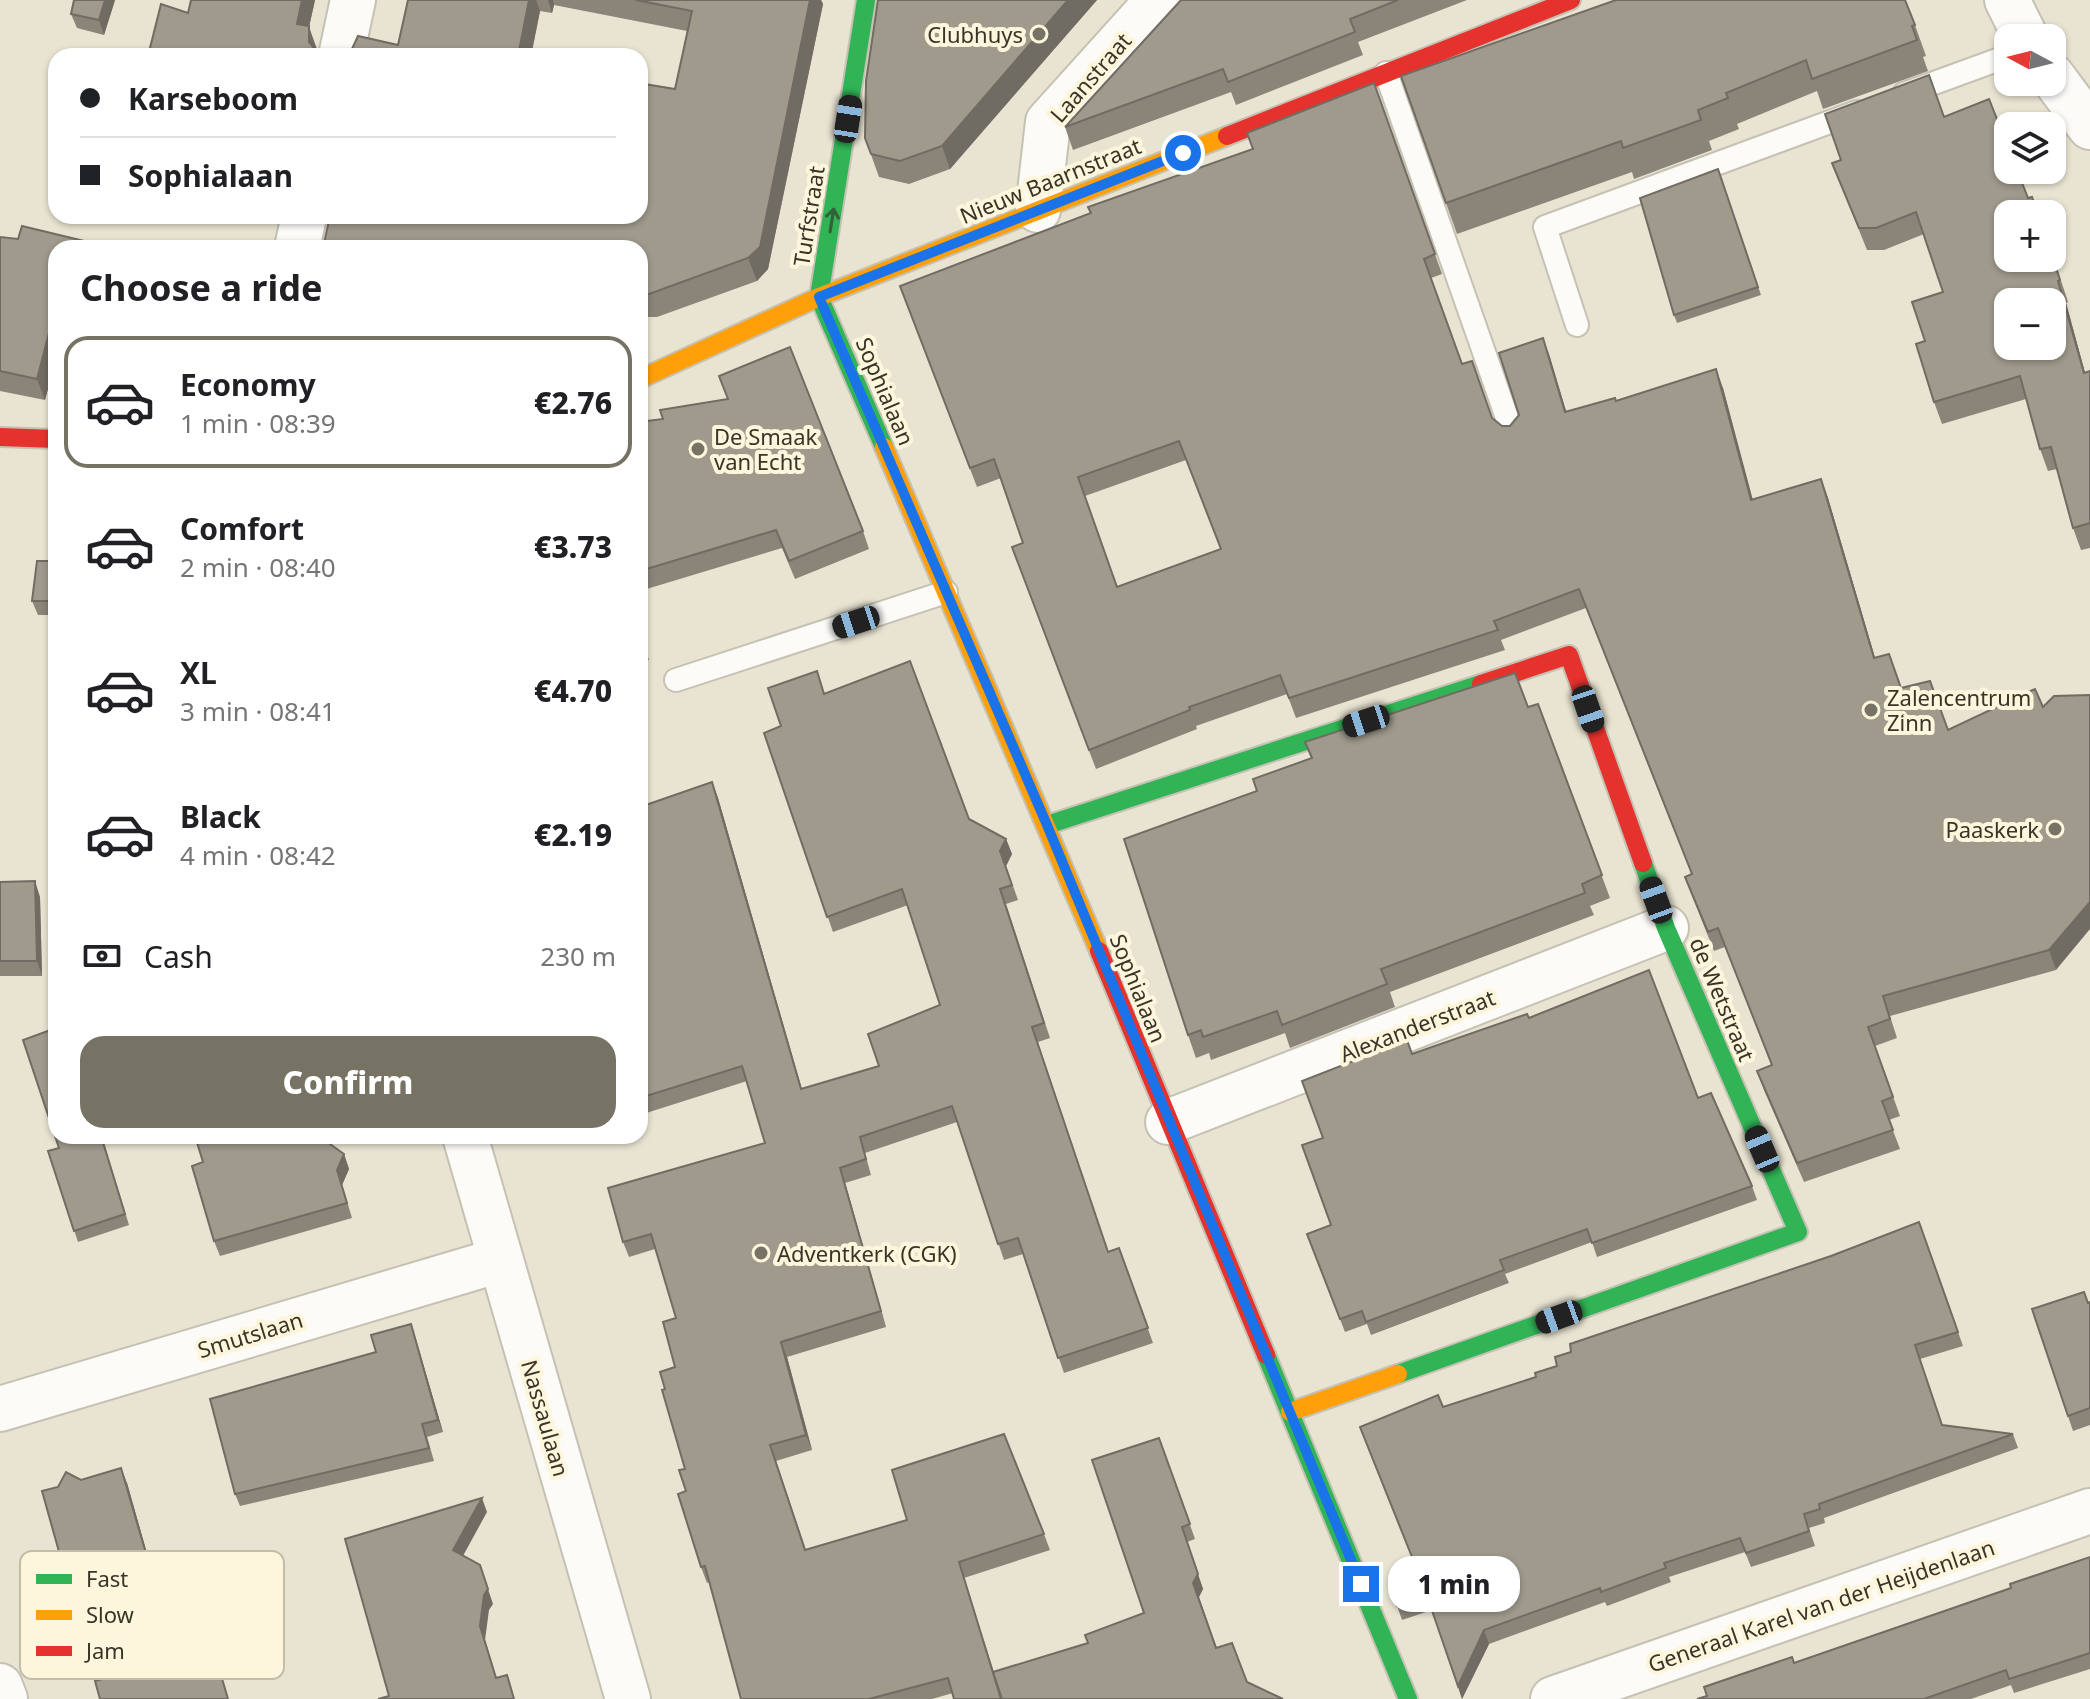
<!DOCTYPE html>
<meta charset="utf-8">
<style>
:root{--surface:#fff;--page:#f6f6f6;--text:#202124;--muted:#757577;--line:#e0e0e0;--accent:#767264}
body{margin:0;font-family:"Noto Sans",sans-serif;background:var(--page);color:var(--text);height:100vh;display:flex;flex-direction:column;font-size:30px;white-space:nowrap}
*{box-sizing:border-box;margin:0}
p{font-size:26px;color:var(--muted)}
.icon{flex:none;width:44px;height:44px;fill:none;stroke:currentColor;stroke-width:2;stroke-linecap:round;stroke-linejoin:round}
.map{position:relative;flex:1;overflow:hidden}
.drawer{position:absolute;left:48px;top:240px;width:600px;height:904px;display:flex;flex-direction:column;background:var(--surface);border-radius:24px;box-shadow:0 2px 6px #0004}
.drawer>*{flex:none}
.hud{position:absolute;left:48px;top:48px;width:600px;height:176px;border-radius:24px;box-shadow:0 2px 6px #0004;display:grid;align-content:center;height:176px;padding:0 32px;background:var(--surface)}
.needle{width:52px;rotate:277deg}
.fabs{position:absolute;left:1994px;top:24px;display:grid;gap:16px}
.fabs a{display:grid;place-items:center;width:72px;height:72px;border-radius:16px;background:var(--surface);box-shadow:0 2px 6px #0004;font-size:40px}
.end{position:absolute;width:36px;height:36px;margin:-18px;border:10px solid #1a73e8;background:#fff;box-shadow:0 0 0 4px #fff}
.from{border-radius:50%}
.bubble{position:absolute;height:56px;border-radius:24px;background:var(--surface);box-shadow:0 2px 6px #0004;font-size:26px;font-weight:800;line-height:56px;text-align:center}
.car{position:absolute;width:24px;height:48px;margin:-24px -12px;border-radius:10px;box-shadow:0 0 6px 2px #0007;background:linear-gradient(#222 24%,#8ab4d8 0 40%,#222 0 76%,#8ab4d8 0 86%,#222 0)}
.hud b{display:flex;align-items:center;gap:28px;height:76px;font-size:30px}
.hud b+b{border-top:2px solid var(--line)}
.hud i{width:20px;height:20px;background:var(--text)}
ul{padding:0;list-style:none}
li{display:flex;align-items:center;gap:24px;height:132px;margin:0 16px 12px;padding:0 16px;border:4px solid transparent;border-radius:24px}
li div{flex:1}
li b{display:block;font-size:30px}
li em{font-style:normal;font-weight:800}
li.selected{border-color:var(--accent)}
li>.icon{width:72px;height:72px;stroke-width:1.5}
h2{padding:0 32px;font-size:36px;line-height:96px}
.pay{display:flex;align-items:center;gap:20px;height:88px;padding:0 32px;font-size:30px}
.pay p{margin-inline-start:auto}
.cta{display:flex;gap:16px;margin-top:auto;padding:16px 32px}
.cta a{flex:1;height:92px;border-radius:24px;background:var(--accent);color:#fff;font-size:32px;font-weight:800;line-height:92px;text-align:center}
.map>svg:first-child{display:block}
</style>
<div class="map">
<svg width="2090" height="1699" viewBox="0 0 2090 1699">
<rect width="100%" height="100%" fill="#e9e4d2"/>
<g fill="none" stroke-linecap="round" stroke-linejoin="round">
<g stroke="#c5c1b3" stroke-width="26">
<g id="lane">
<polyline points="1386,73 1512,432"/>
<polyline points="1904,94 2008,56"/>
<polyline points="1577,325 1545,227 1857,112"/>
<polyline points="676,680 946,592"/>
</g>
</g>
<g stroke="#c5c1b3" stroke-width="48">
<g id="street">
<polyline points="2007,0 2026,38"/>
<polyline points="341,56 353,0"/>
<polyline points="2052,76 2090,127"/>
<polyline points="1038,210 1048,122 1158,0"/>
<polyline points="297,248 304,216"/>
<polyline points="1168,1122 1666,928"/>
<polyline points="465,1136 628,1699"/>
<polyline points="0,1409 500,1260"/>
<polyline points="0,1686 5,1699"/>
<polyline points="1553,1699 2090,1511"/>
</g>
</g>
<g stroke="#c5c1b3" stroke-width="22">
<g id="fast">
<polyline points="866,0 819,297 884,447"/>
<polyline points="1047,825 1481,684"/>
<polyline points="1266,1355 1408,1699"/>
<polyline points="1398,1374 1798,1232 1666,928 1643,863"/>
</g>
</g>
<g stroke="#c5c1b3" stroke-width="22">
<g id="slow">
<polyline points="640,379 819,297 1227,136"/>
<polyline points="884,447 1099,951"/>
<polyline points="1290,1412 1398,1374"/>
</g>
</g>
<g stroke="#c5c1b3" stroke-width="22">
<g id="jam">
<polyline points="1227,136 1571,0"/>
<polyline points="0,437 56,439"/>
<polyline points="1481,684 1569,655 1643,863"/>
<polyline points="1099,951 1266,1355"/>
</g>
</g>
<use href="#lane" stroke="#fcfbf8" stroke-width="22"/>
<use href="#street" stroke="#fcfbf8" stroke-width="44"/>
<use href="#fast" stroke="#30b455" stroke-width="18"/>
<use href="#slow" stroke="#ff9f0a" stroke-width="18"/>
<use href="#jam" stroke="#e5322d" stroke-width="18"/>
</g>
<g fill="#8a8479" fill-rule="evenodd">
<polygon points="74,0 115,0 104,35 77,28 71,14"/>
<polygon points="191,0 315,0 309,27 317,53 324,56 150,56 149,52 188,13"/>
<polygon points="408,0 821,0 823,4 768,269 757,281 657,317 640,317 640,248 328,218 327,216 640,216 675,89 687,31 554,5 552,13 540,11 531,56 342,56 398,45"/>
<polygon points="878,0 1097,0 950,169 909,184 879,177 865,138"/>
<polygon points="1181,0 1467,0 1358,42 1363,55 1236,105 1231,92 1073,150 1065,127"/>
<polygon points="1915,25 1926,56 1923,57 1928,71 1823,109 1817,91 1737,124 1739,129 1709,141 1712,150 1634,179 1632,172 1457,234 1401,76"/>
<path d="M 1374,83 L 1442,274 L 1431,278 L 1462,364 L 1492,418 L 1502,426 L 1510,426 L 1519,415 L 1543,338 L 1566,411 L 1616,401 L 1723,388 L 1752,499 L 1821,479 L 1828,498 L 1875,658 L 1901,688 L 1948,730 L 2035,689 L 2056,970 L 1890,1016 L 1897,1038 L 1875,1046 L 1900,1116 L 1889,1120 L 1900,1149 L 1804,1182 L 1764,1090 L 1757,1071 L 1772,1066 L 1725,947 L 1714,951 L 1692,896 L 1685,877 L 1692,874 L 1586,608 L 1501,640 L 1505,650 L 1296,718 L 1287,694 L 1196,726 L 1197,729 L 1096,769 L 1012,547 L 1023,543 L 1001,478 L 977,487 L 900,286 L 1090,213 L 1088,207 L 1253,149 ZM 1186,460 L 1221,549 L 1117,587 L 1085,496 Z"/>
<polygon points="1944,117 2008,170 2052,253 2068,302 2066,303 2085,373 2090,371 2090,548 2081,550 2073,528 2057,469 2048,471 2040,449 2026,399 1942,424 1934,402 1925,341 1943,292 1924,234 1884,250 1867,250 1832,163"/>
<polygon points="1718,169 1761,295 1677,323 1674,315"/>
<polygon points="0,237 56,248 56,359 45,400 0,391"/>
<polygon points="719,376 863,531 869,549 795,579 782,548 640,591 640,422 663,419 728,399"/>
<polygon points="56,561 56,615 38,615 32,601"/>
<polygon points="640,633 649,660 640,663"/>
<polygon points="824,694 969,819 1006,839 1012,854 1006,866 1018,900 1006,904 1050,1038 1038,1042 1108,1252 1119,1248 1153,1343 1064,1373 1023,1254 1004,1260 957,1122 865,1153 871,1175 845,1183 886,1327 787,1357 812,1450 776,1461 806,1550 1044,1534 1050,1550 964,1578 994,1672 1088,1643 1144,1613 1159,1438 1195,1539 1187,1542 1203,1589 1199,1597 1217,1648 1247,1682 953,1693 932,1699 741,1699 709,1582 707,1583 701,1567 686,1491 685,1469 665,1389 675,1367 676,1318 655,1249 629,1257 623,1242 765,1143 747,1081 640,1115 640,807 712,782 718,798 802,1089 879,1066 940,1005 908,905 833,932 764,733 781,726"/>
<polygon points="1538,704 1610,898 1590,906 1594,915 1390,992 1395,1007 1290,1048 1285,1033 1211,1060 1209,1053 1196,1058 1188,1035 1528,707"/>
<polygon points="0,882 40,897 42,976 0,976"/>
<polygon points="1529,1018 1698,1098 1752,1186 1757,1200 1597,1257 1592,1242 1505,1274 1509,1283 1371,1335 1367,1324 1345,1332 1307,1234 1331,1225 1323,1138 1412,1054"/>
<polygon points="102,1136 129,1225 78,1242 48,1151"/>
<polygon points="323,1139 344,1154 349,1169 342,1185 352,1218 220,1256 214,1241"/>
<polygon points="1919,1222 1963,1346 1920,1359 1942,1425 2013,1434 2018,1448 1824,1518 1825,1523 1809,1528 1815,1546 1751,1567 1745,1552 1669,1577 1671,1582 1607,1606 1605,1602 1489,1644 1462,1699 1432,1610 1402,1620 1394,1597 1412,1558 1443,1407 1536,1377 1557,1366"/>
<polygon points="2090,1302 2090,1425 2073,1431 2032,1309"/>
<polygon points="411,1324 443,1432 427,1437 434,1461 240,1506 235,1494 376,1352"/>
<polygon points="81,1480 127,1483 155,1582 76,1606 70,1591 58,1487"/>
<polygon points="2090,1557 2090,1669 2014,1693 2011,1685 1971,1699 1697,1699 1794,1663 2011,1588"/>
<polygon points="257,1566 284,1654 222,1672 163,1663"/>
</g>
<g fill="#706c63">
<polygon points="105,0 115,0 104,35 99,20"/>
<polygon points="302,0 315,0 309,27 317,49 317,56 297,24"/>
<polygon points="529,0 536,0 540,11 531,56 518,56"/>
<polygon points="548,0 553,0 554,5 552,13"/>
<polygon points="810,0 821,0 823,4 768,269 757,281 748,258"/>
<polygon points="1068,0 1097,0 950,169 942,146"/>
<polygon points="2058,281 2066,303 2090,391 2084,373"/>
<polygon points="49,333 56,352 56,359 45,400 37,379"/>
<polygon points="1543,338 1550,357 1572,431 1565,412"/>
<polygon points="1716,369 1723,388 1758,519 1751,500"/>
<polygon points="1821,479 1828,498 1881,678 1874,658"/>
<polygon points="712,782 718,798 806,1105 801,1089"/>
<polygon points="1006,839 1012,854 1006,866 1000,851"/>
<polygon points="35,881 40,897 42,976 37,961"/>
<polygon points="2090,902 2090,929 2056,970 2049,950"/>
<polygon points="344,1154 349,1169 342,1185 352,1218 337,1170"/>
<polygon points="840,1168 845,1183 886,1327 881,1311"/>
<polygon points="411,1324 415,1336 443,1432 438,1420"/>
<polygon points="781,1342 787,1357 812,1450 806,1435"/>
<polygon points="121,1468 127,1483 155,1582 150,1567"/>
<polygon points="482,1498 487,1512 458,1565 453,1550"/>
<polygon points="1182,1527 1203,1589 1199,1597 1193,1583"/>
<polygon points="480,1565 493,1604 489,1610 485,1640 501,1692 480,1626"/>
<polygon points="257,1566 262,1580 284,1654 278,1639"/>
<polygon points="1484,1630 1489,1644 1462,1699 1458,1686"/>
</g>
<g fill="#a09a8d" stroke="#706c63" stroke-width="2" fill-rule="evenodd">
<polygon points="74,0 105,0 99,20 71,14"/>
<polygon points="191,0 302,0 297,24 309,26 309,42 317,52 324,56 168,56 149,52 161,4 188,13"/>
<polygon points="408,0 529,0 518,56 342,56 351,51 358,36 398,45"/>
<polygon points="636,0 810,0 760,247 748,258 649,294 640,294 640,248 323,248 330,216 640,216 640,108 644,84 675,89 692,11"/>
<polygon points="878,0 1068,0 942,146 900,161 871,154 865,138 866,81"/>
<polygon points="1181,0 1398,0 1350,19 1355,32 1228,82 1223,69 1065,127"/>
<polygon points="1616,0 1905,0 1915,25 1912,26 1917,40 1812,79 1806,60 1726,93 1728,98 1698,110 1701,120 1623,148 1621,141 1446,203 1401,76"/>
<path d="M 1929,75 L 1944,117 L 1989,99 L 2008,147 L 2008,170 L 2017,170 L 2028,198 L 2032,197 L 2038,214 L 2008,214 L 2008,258 L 2052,258 L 2052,255 L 2060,280 L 2058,281 L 2084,373 L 2090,371 L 2090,523 L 2073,528 L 2051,447 L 2040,449 L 2020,376 L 1934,402 L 1916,344 L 1925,341 L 1912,302 L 1943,292 L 1916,212 L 1876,228 L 1859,228 L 1832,163 L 1841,160 L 1825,114 ZM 2008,302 L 2052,302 L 2052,346 L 2008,346 Z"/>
<path d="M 1374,83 L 1435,254 L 1424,259 L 1462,364 L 1472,361 L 1492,418 L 1502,426 L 1510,426 L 1519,415 L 1499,353 L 1543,338 L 1565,412 L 1615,398 L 1616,401 L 1716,369 L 1751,500 L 1821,479 L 1874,658 L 1889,654 L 1901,688 L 1930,681 L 1948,730 L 2035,689 L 2043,707 L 2054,696 L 2090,695 L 2090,902 L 2049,950 L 1883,996 L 1890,1019 L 1868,1027 L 1893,1097 L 1882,1101 L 1893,1130 L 1797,1163 L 1757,1071 L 1772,1065 L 1718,928 L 1708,932 L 1685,877 L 1692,874 L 1579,589 L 1494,621 L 1498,630 L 1289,698 L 1280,675 L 1189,707 L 1190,710 L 1089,750 L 1012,547 L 1023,543 L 994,459 L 970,468 L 900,286 L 1091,213 L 1088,207 L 1253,149 L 1247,133 ZM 1179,441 L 1221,549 L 1117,587 L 1078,477 Z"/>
<polygon points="1718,169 1758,287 1674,315 1640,198"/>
<polygon points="22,226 113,248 56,248 56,334 49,333 37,379 0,371 0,237 18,239"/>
<polygon points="790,347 863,531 789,561 776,530 640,571 640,422 663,419 660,410 728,399 719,376"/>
<polygon points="37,561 56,561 56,601 32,601"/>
<polygon points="910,661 969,819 1006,839 1000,851 1012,885 1000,889 1044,1023 1032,1027 1108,1252 1119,1248 1148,1328 1058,1358 1018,1238 998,1244 952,1106 860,1137 866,1159 840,1168 881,1311 781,1342 806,1435 770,1445 805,1550 907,1520 892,1470 1004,1434 1044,1534 959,1562 1001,1699 954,1699 948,1678 869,1699 741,1699 705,1566 701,1567 678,1494 686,1491 679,1470 685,1469 662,1390 665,1389 660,1372 675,1367 663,1322 676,1318 651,1234 623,1242 608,1188 765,1143 742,1066 640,1098 640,807 712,782 801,1089 879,1066 868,1034 940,1005 902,889 827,917 764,733 781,726 768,688 817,671 824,694"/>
<polygon points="1515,673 1528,707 1538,704 1602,875 1582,884 1585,893 1381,969 1387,984 1282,1025 1277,1011 1203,1037 1201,1030 1188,1035 1124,839 1257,791 1253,779 1312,758 1305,742"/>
<polygon points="35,881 37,961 0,961 0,882"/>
<polygon points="1649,970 1698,1098 1711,1093 1752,1186 1592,1243 1587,1229 1500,1260 1504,1270 1366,1322 1362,1311 1340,1319 1307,1234 1331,1225 1302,1145 1323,1138 1302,1081 1407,1040 1412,1054 1527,1014 1529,1018"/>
<polygon points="56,1028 56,1136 101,1136 125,1214 74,1231 48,1151 59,1148 23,1040"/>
<polygon points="195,1136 322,1136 323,1139 344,1154 337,1170 347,1203 214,1241 192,1166 203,1162"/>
<polygon points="1919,1222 1958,1332 1915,1345 1942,1425 2013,1434 1819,1504 1820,1509 1804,1514 1809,1531 1746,1553 1740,1538 1664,1563 1666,1568 1601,1592 1600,1588 1484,1630 1458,1686 1427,1596 1397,1606 1394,1597 1412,1557 1360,1427 1438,1395 1443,1407 1536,1377 1535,1373 1557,1366 1555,1357 1571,1352 1570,1344 1831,1256"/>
<polygon points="2084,1292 2088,1303 2090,1302 2090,1408 2068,1416 2032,1309"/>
<polygon points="411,1324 438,1420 422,1424 429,1448 235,1494 210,1399 376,1352 371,1335"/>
<polygon points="1159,1438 1190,1524 1182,1527 1198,1574 1193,1583 1216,1648 1232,1643 1247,1682 1283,1699 1002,1699 993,1672 1088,1643 1085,1635 1144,1613 1092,1460"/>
<polygon points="121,1468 150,1567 70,1591 42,1491 58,1487 66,1472 81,1480"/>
<polygon points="482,1498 453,1550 480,1565 488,1589 484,1595 480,1626 496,1678 507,1675 514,1699 378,1699 389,1696 345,1539"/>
<polygon points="2090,1557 2090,1653 2009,1679 2006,1670 1924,1699 1697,1699 1707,1696 1704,1687 1792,1657 1794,1663 2011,1588 2010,1584"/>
<polygon points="257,1566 278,1639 216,1658 228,1699 100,1699 95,1681 163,1663 147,1599"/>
</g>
<defs><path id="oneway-shaft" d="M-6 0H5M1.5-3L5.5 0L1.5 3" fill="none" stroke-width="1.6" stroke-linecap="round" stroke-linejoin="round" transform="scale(2)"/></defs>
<use stroke="#356138" href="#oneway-shaft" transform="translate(832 220) rotate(-81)"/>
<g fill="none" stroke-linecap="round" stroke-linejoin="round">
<polyline stroke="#1a73e8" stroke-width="10" points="1183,153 819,297 1047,825 1361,1584"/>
</g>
<g fill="#767264" stroke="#fef6dc" stroke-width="3">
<circle cx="1039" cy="34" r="8"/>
<circle cx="698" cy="449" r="8"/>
<circle cx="1871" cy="710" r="8"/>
<circle cx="2055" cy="829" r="8"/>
<circle cx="761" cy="1253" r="8"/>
</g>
<g text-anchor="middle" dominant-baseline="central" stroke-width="8" stroke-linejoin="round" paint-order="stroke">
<g font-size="22" fill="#383428" stroke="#fef6dc" text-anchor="start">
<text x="1023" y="34" text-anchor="end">Clubhuys</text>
<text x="714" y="436">De Smaak<tspan x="714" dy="25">van Echt</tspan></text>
<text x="1887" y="697">Zalencentrum<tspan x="1887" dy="25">Zinn</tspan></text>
<text x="2039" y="829" text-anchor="end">Paaskerk</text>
<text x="777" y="1253">Adventkerk (CGK)</text>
</g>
<g font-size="22" fill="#383428" stroke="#fef6dc">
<text transform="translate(1090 77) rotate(-49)">Laanstraat</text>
<text transform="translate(1050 180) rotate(-22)">Nieuw Baarnstraat</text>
<text transform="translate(808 216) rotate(-81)">Turfstraat</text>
<text transform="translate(886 391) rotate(67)">Sophialaan</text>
<text transform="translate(1139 988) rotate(68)">Sophialaan</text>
<text transform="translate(1723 999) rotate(67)">de Wetstraat</text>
<text transform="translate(1417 1025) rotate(-21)">Alexanderstraat</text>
<text transform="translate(250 1334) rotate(-17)">Smutslaan</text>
<text transform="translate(546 1418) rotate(74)">Nassaulaan</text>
<text transform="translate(1821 1605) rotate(-19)">Generaal Karel van der Heijdenlaan</text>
</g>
</g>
<rect x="20" y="1551" width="264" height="128" rx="12" fill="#fef6dc" stroke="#c3bca6" stroke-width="2"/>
<rect x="36" y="1574" width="36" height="10" fill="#30b455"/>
<rect x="36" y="1610" width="36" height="10" fill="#ff9f0a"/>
<rect x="36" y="1646" width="36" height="10" fill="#e5322d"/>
<g font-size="22" fill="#383428">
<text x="86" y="1587">Fast</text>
<text x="86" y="1623">Slow</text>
<text x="86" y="1659">Jam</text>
</g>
</svg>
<div class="fabs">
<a><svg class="needle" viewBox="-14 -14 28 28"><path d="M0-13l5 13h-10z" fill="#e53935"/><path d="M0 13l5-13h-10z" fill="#757577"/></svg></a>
<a><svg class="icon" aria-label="layers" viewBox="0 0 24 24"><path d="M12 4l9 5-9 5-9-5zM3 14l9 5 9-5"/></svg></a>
<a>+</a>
<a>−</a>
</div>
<i class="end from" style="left:1183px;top:153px"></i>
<i class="end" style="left:1361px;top:1584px"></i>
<div class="bubble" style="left:1388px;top:1556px;width:132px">1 min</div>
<i class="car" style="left:848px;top:119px;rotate:9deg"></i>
<i class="car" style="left:856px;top:622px;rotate:252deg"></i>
<i class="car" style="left:1588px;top:709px;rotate:161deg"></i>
<i class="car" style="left:1366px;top:721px;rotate:252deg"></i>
<i class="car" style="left:1656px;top:900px;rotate:340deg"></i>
<i class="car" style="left:1762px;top:1149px;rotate:337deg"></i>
<i class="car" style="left:1559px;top:1317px;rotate:250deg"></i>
<div class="hud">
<b><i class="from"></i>Karseboom</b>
<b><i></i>Sophialaan</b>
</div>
<section class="drawer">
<h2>Choose a ride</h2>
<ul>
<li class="selected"><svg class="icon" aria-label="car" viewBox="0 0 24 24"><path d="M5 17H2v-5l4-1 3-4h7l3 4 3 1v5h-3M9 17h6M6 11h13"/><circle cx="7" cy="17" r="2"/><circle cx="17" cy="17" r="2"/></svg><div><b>Economy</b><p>1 min · 08:39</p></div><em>€2.76</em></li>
<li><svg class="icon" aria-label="car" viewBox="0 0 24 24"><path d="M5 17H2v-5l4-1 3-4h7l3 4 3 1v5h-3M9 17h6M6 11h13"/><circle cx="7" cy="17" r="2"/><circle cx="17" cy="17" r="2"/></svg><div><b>Comfort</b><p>2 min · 08:40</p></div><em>€3.73</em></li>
<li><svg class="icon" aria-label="car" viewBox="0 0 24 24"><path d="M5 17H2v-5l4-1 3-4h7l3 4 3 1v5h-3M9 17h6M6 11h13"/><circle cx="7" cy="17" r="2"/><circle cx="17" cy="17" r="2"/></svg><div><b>XL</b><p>3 min · 08:41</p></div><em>€4.70</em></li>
<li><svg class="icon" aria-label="car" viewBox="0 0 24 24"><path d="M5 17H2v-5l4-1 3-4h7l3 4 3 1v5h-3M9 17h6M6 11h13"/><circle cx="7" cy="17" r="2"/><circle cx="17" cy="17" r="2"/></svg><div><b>Black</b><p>4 min · 08:42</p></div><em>€2.19</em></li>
</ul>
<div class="pay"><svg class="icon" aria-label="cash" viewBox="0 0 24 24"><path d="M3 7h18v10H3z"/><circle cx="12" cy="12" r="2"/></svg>Cash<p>230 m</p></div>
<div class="cta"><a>Confirm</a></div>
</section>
</div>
